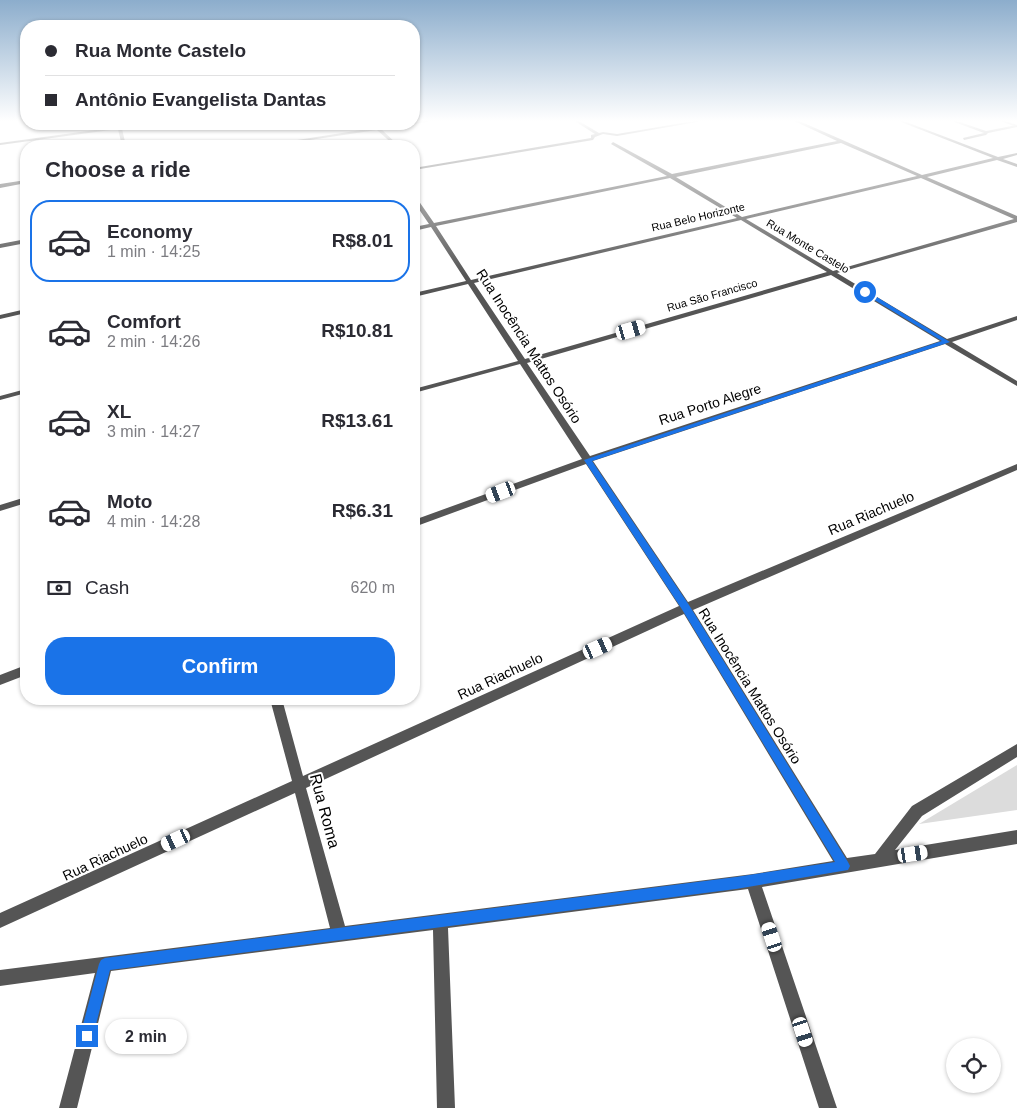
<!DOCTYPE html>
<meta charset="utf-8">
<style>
:root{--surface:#fff;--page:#f7f7f7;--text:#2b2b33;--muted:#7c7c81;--line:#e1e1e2;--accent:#1a73e8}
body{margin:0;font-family:Helvetica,sans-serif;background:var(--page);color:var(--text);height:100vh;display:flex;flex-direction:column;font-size:19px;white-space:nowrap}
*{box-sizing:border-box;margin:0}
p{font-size:16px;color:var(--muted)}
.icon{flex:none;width:28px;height:28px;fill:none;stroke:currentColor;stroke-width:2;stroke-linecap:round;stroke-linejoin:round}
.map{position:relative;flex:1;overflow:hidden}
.panel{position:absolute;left:20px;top:140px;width:400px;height:565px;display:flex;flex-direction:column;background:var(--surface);border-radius:20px;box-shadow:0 1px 4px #0004}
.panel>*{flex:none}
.guide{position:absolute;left:20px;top:20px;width:400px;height:110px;border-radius:20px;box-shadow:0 1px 4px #0004;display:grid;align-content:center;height:110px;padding:0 25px;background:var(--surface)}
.fabs{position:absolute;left:946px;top:1038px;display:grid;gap:10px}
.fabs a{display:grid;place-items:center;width:55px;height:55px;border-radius:50%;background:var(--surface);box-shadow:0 1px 4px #0004;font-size:25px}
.end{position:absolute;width:22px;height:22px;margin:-11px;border:6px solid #1a73e8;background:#fff;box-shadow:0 0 0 2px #fff}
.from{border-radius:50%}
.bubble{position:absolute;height:35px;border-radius:18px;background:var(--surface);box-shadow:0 1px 4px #0004;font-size:16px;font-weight:700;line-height:35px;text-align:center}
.car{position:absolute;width:15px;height:30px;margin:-15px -8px;border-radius:6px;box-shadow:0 0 4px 1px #0007;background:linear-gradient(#fff 24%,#345 0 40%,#fff 0 76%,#345 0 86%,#fff 0)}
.guide b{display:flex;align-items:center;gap:18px;height:48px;font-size:19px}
.guide b+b{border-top:1px solid var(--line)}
.guide i{width:12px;height:12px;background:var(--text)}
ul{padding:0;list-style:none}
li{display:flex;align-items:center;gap:15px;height:82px;margin:0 10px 8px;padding:0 15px;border:2px solid transparent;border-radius:20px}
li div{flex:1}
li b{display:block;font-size:19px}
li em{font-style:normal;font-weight:700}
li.selected{border-color:var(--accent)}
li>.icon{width:45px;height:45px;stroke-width:1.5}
h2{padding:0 25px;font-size:22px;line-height:60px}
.pay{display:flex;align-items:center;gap:12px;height:55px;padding:0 25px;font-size:19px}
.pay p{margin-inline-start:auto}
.primary-button{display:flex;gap:10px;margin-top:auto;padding:10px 25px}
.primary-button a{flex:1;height:58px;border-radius:20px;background:var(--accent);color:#fff;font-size:20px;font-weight:700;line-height:58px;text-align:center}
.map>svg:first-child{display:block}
</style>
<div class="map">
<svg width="1017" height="1108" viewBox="0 0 1017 1108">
<rect width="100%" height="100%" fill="#fff"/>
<polygon fill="#dcdcdc" points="1017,765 1017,810 919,824"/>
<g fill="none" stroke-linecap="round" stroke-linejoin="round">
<polygon fill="#555" fill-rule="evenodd" points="949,120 954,120 986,131 1017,125 1017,127 988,133 986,135 964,140 963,138 984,133"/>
<g fill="#555" fill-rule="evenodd">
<polygon points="427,120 435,120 433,121 414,124 412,124 414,122"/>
<polygon points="573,120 577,120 599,133 603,132 617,134 700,120 708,120 617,136 603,134 595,137 593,140 414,170 414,168 591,138 591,135 595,134"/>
<path d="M 792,120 L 797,120 L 922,175 L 993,158 L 896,120 L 901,120 L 998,157 L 1017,153 L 1017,155 L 1003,159 L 1017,164 L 1017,167 L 997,160 L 927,177 L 1017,216 L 1017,222 L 837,273 L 947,339 L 1017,316 L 1017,320 L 952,342 L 1017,381 L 1017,386 L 945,344 L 593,461 L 688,602 L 1017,464 L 1017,470 L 693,610 L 847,858 L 875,854 L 912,806 L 1017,744 L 1017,757 L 922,816 L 895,850 L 1017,830 L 1017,844 L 762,887 L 837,1108 L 819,1108 L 748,889 L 448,928 L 455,1108 L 437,1108 L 433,930 L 111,971 L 77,1108 L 59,1108 L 95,973 L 0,986 L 0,970 L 330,928 L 295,793 L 0,928 L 0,913 L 292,781 L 270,699 L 282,699 L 303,776 L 679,606 L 586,464 L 414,527 L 414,520 L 582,459 L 520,364 L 414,393 L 414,389 L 518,361 L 468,284 L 414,297 L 414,293 L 466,281 L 431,227 L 414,231 L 414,227 L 429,224 L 414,202 L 414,196 L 416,197 L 434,223 L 667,176 L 611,144 L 613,142 L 672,174 L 837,141 ZM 841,143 L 917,176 L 742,217 L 676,177 ZM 670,178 L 737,218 L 471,280 L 436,226 ZM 921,178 L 1014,219 L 833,271 L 746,219 ZM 741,220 L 827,272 L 525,359 L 474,283 ZM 831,275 L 940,341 L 590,456 L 527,363 ZM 684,614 L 833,861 L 753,874 L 345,926 L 306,788 Z"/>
<polygon points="997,120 1002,120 1017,125 1017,127"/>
<polygon points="117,124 121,124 122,126 149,124 122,129 126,146 122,146 118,129 0,145 0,143 117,127"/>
<polygon points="399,124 408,124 381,129 399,146 395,146 377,130 269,146 259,146 374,128 373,126 375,125 379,127"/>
<polygon points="26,180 26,183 0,188 0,184"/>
<polygon points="26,239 26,243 0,248 0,244"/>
<polygon points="26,309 26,313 0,319 0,315"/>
<polygon points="26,389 26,393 0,400 0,396"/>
<polygon points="26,497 26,503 0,511 0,505"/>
<polygon points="26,665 26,675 0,685 0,675"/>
</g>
</g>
<linearGradient id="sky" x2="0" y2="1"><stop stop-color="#8cadcc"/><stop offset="0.44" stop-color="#fff"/><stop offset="1" stop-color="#fff" stop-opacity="0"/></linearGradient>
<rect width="1017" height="275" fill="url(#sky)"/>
<polygon fill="#1a73e8" points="863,291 867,291 950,342 592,461 689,605 848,862 850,866 848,870 736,889 110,970 93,1036 91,1041 87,1043 82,1041 80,1036 99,964 101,960 105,958 736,877 835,862 683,611 584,460 942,341 863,293"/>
<g text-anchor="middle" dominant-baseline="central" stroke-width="4" stroke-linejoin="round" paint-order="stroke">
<g font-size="11" fill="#000" stroke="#fff">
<text transform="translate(698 217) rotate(-13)">Rua Belo Horizonte</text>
<text transform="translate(808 246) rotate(31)">Rua Monte Castelo</text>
<text transform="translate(712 295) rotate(-16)">Rua São Francisco</text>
</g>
<g font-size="14" fill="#000" stroke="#fff">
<text transform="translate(529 346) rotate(57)">Rua Inocência Mattos Osório</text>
<text transform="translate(710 404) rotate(-18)">Rua Porto Alegre</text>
<text transform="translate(871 513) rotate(-23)">Rua Riachuelo</text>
<text transform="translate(500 676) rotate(-25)">Rua Riachuelo</text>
<text transform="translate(750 686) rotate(58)">Rua Inocência Mattos Osório</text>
<text transform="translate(105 857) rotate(-25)">Rua Riachuelo</text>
</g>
<g font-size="16" fill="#000" stroke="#fff">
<text transform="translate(325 811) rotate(75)">Rua Roma</text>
</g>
</g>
</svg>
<div class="fabs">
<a><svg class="icon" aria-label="locate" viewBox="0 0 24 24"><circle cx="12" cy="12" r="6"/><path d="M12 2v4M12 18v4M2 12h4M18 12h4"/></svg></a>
</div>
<i class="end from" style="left:865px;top:292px"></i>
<i class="end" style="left:87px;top:1036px"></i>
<div class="bubble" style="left:105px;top:1019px;width:82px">2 min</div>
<i class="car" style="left:631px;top:330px;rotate:74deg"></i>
<i class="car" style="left:501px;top:492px;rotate:249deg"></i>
<i class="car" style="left:598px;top:648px;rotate:66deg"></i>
<i class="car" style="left:176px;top:840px;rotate:245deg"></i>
<i class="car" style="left:913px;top:854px;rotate:81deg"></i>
<i class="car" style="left:772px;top:937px;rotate:342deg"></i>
<i class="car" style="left:803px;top:1032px;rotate:162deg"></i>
<div class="guide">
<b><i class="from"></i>Rua Monte Castelo</b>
<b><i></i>Antônio Evangelista Dantas</b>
</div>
<section class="panel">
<h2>Choose a ride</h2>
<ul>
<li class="selected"><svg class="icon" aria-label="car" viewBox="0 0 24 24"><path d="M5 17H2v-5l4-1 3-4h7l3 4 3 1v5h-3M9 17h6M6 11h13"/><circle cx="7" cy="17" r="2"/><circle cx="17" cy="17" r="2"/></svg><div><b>Economy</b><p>1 min · 14:25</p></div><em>R$8.01</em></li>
<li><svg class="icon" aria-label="car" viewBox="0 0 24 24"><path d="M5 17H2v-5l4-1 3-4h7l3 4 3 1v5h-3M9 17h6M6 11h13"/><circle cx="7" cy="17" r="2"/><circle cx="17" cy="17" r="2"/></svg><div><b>Comfort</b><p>2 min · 14:26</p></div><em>R$10.81</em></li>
<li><svg class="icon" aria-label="car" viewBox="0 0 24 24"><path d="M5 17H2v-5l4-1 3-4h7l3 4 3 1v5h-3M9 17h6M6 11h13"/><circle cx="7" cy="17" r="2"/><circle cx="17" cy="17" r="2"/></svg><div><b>XL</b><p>3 min · 14:27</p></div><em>R$13.61</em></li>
<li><svg class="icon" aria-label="car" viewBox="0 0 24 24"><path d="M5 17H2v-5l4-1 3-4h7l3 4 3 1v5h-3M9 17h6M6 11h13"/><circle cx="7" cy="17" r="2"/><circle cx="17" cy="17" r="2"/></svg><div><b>Moto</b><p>4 min · 14:28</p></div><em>R$6.31</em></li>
</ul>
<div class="pay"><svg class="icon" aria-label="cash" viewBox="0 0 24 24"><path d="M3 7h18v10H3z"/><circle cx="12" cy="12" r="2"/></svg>Cash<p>620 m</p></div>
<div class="primary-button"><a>Confirm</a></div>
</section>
</div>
